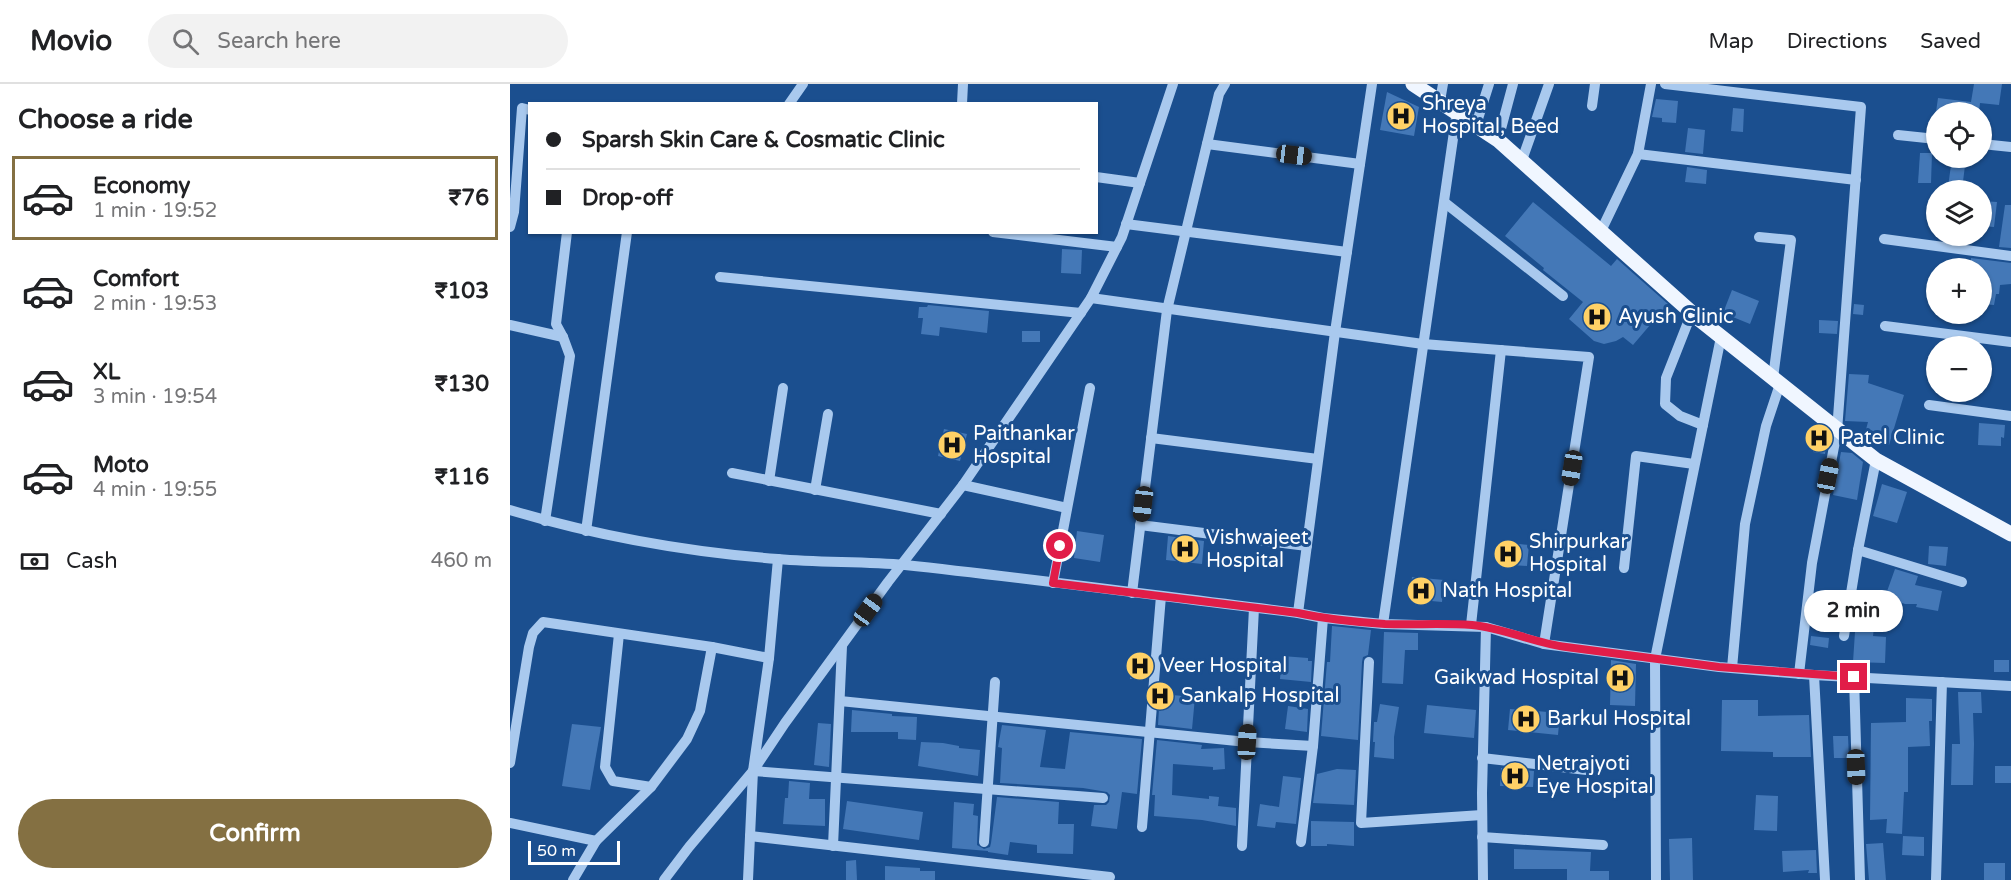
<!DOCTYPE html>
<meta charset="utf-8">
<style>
:root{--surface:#fff;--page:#f2f2f2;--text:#202124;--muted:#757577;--line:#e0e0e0;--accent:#847042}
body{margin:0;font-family:"Varela Round",sans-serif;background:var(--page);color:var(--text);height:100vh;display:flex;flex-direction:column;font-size:22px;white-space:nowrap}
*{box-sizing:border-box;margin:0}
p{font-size:20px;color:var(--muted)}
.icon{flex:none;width:33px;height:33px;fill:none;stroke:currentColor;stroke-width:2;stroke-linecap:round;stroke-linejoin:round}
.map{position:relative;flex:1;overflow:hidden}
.panel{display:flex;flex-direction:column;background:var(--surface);width:510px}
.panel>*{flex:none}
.top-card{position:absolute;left:18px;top:18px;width:570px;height:132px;border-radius:0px;box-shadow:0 2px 4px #0004;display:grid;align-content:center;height:132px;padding:0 18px;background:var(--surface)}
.tools{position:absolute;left:1416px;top:18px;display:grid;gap:12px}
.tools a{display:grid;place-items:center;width:66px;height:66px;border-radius:50%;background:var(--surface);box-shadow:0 2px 4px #0004;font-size:30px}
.scale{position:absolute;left:18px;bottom:15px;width:92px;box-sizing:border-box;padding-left:6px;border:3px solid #fff;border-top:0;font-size:16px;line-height:21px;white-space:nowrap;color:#fff;-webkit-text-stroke:4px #1b4f8f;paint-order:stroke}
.end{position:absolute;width:27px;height:27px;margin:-14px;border:8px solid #e11d48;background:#fff;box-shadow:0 0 0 3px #fff}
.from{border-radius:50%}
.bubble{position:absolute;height:42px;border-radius:21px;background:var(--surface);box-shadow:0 2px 4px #0004;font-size:20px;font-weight:800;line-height:42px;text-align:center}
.car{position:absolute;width:18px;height:36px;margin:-18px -9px;border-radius:8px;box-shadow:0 0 4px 2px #0007;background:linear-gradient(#222 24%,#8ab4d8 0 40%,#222 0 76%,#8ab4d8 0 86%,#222 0)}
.top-card b{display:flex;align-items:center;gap:21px;height:57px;font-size:22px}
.top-card b+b{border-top:2px solid var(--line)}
.top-card i{width:15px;height:15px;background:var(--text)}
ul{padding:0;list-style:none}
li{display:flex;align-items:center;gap:18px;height:84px;margin:0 12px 9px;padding:0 6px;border:3px solid transparent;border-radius:0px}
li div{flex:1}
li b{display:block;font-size:22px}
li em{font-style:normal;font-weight:800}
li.on{border-color:var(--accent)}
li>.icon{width:54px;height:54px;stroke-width:1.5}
h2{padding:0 18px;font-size:27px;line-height:72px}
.pay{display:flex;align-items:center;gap:15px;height:66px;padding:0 18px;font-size:22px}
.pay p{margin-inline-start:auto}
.primary-button{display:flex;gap:12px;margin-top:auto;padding:12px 18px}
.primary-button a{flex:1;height:69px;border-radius:36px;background:var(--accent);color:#fff;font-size:24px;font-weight:800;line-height:69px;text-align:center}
header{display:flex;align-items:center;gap:36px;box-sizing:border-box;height:84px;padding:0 30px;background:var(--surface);border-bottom:2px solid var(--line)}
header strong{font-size:28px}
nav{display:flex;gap:33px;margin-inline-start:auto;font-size:21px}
.search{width:420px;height:54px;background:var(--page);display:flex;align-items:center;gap:15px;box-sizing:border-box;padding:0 21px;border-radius:33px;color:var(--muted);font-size:22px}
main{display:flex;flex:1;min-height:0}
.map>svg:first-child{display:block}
</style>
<header>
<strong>Movio</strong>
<div class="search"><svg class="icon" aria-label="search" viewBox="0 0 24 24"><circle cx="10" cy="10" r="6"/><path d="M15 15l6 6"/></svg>Search here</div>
<nav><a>Map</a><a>Directions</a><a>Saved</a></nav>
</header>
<main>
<section class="panel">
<h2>Choose a ride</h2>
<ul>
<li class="on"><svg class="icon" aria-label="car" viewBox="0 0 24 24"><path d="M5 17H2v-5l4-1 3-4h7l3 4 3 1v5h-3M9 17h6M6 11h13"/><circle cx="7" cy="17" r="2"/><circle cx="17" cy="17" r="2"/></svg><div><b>Economy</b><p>1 min · 19:52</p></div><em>₹76</em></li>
<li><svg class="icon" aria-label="car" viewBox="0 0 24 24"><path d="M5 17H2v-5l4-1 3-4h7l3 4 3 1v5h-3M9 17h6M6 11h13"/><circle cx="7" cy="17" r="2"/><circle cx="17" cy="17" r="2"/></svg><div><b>Comfort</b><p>2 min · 19:53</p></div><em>₹103</em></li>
<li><svg class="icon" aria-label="car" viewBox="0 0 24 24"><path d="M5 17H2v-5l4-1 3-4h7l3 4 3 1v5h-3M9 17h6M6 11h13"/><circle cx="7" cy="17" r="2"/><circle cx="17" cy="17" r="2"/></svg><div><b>XL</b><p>3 min · 19:54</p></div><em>₹130</em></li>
<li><svg class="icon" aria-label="car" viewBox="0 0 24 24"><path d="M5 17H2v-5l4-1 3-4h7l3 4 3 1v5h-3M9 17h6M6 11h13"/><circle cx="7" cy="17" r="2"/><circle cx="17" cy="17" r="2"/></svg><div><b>Moto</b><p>4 min · 19:55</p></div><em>₹116</em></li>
</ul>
<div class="pay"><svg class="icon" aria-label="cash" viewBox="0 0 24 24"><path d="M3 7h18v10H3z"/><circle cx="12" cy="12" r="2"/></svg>Cash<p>460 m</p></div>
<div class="primary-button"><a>Confirm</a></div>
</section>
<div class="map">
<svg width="1501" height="796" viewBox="0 0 1501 796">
<rect width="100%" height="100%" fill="#1b4f8f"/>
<g fill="#4478b7">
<polygon points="1464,0 1492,0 1489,21 1470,19 1469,28 1426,28 1428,14 1461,18"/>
<polygon points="877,8 909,23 904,52 870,46"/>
<polygon points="1146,15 1168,17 1166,39 1152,38 1152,34 1142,33"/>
<polygon points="1223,24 1234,25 1233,48 1221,47"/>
<polygon points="1178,44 1195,46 1193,70 1175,68"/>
<polygon points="1410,69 1422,69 1421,99 1408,99"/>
<polygon points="1442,74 1456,74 1452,105 1438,103"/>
<polygon points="1177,83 1197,86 1196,100 1175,98"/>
<polygon points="1472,117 1487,118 1484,143 1472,142"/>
<polygon points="1023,118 1101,182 1107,175 1158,220 1123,261 1113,253 1106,257 1094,260 1084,257 1059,235 1073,218 1033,186 1034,184 995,152"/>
<polygon points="1495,121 1501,121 1501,164 1489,163"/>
<polygon points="552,165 572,166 571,190 551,189"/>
<polygon points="1461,174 1501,179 1501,200 1490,201 1489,210 1486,210 1484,221 1472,220 1472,184 1460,184"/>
<polygon points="1222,206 1249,217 1240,240 1213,229"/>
<polygon points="1344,220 1354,221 1353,231 1343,230"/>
<polygon points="418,221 479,227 477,249 430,243 429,252 411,250 413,234 408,234 409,223 417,223"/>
<polygon points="1309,236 1328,237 1327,250 1309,249"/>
<rect x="512" y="247" width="18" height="11"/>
<polygon points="1339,290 1359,291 1358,299 1394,311 1379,361 1354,353 1358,338 1335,337"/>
<polygon points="1469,339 1495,341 1494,354 1491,353 1491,362 1468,361"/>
<polygon points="1307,342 1318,350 1315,370 1303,368"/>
<polygon points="434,345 457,350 450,377 428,372"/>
<polygon points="1331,368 1342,369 1353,378 1347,416 1323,411"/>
<polygon points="1372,400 1397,408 1387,439 1363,432"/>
<polygon points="567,447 594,451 590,478 564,474"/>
<polygon points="658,452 694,457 692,480 656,476"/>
<polygon points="991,458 1019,461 1017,482 989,480"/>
<polygon points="1419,462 1438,463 1436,482 1418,480"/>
<polygon points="1385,485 1408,492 1405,501 1432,507 1428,527 1406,523 1407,520 1395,520 1375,513"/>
<polygon points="902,493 934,496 932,518 900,515"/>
<polygon points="822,542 861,546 858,571 853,573 852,578 848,656 811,652 817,578 820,578"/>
<polygon points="1352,543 1364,544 1363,552 1376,553 1375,579 1343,578 1345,548 1351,548"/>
<polygon points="874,548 908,549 908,566 895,566 893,600 872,599"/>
<polygon points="1301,552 1319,554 1318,564 1300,561"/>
<polygon points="621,571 638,572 637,595 620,595"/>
<polygon points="772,572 798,574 798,577 802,577 801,598 770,595"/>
<polygon points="1101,576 1126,580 1125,622 1100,621"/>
<rect x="1484" y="576" width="15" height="12"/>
<polygon points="1448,608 1471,608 1472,629 1463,629 1464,660 1463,701 1441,701 1442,660 1450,660"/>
<polygon points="650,610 685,613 682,645 648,641"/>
<polygon points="1396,614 1422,615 1422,637 1419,637 1420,662 1398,663 1398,708 1394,708 1392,750 1376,749 1377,735 1360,736 1361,639 1396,638"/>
<polygon points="1212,616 1248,616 1248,632 1299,631 1301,673 1263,673 1263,668 1211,667"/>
<polygon points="870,620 889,623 884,653 884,675 864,673 865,658 863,658 864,638 867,638"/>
<polygon points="917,621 966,626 964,654 914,649"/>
<polygon points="778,622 798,625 797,648 775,645"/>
<polygon points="1000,625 1050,629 1048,651 998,646"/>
<polygon points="342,626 382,630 382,632 407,633 406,656 388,655 388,648 341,648"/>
<polygon points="308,639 321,640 319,683 304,681"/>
<polygon points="62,640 91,643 80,706 52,702"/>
<polygon points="492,641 536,646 530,683 555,685 560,648 632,655 627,710 612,708 607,745 581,742 584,721 596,721 599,718 600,711 597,708 573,704 490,699 492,664 488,663"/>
<polygon points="1323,652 1338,652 1339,674 1324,674"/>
<polygon points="647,656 692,661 691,665 714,664 715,685 703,686 703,683 663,680 662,711 699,715 699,712 709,713 708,722 726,724 726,742 692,736 644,732 645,711 642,711"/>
<polygon points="411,658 433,659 449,662 449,664 470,666 468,692 408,682"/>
<rect x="1485" y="682" width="16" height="17"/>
<polygon points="991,684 1024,687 1023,703 990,702"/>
<polygon points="827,685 846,686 844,721 803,719 807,690"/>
<polygon points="773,692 791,694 786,740 766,738 765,744 747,742 750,720 769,723"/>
<polygon points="279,697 300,699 299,715 315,715 315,742 273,740 275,714 278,714"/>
<polygon points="1246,711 1268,712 1267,747 1244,746"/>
<polygon points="487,713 549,718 548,740 564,740 563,770 527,769 527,761 500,758 498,771 478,768 478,767 442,764 444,718 464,720 463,731 468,732 467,761 474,765 480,763 481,759"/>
<polygon points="337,717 413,728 409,756 333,745"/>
<polygon points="801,737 844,738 844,762 817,760 817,762 801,762"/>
<polygon points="1393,752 1414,753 1414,772 1392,771"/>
<polygon points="1182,754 1183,796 1160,796 1159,755"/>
<polygon points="1373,759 1376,796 1359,796 1356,760"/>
<polygon points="1004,765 1081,768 1080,787 1099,787 1099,796 1057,796 1057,785 1004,785"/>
<polygon points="1306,766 1307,789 1298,789 1299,786 1273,788 1272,767"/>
<polygon points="346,776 347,796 336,796 336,777"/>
<rect x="1474" y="779" width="21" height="17"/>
<polygon points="375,782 410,784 410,787 425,787 425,796 375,796"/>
</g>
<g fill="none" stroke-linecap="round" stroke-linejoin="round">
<g stroke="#a9c9ee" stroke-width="10">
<polyline points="1155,0 1351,23 1327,347 1302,479 1289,590"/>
<polyline points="930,17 933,0"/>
<polyline points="279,20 293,0"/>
<polyline points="452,20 453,0"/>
<polyline points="1082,22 1085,0"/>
<polyline points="966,41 979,0"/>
<polyline points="1388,51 1426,55"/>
<polyline points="988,56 1003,0"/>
<polyline points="697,60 850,80"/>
<polyline points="1472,60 1501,63"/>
<polyline points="1128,70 1346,96"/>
<polyline points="1012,76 1039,0"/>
<polyline points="586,93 630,99"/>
<polyline points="934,118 1053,212"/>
<polyline points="616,140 837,168"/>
<polyline points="0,143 4,128 12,24 20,26"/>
<polyline points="1091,147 1128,70 1141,0"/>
<polyline points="483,148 607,163"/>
<polyline points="1249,153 1281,156 1263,294"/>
<polyline points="1374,155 1501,172"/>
<polyline points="210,193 571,229"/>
<polyline points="581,214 913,260 1079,273 1034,560"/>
<polyline points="1182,228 1156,294 1155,320 1170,332 1193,341"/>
<polyline points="0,241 53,253"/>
<polyline points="1375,242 1501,258"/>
<polyline points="1419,321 1501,332"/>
<polyline points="641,354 808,375"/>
<polyline points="222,389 431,430"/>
<polyline points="259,397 273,304"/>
<polyline points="453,401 557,424"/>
<polyline points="305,406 318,330"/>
<path d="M 0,426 C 87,452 177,468 268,475 C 310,479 353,477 395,481 C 526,495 657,513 788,529 L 813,534 L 873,540 L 976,543 L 1034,560 L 1209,583 L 1304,591 L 1501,602"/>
<polyline points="35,437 60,272 53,253 46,240 57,148"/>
<polyline points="630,441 797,462"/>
<polyline points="76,447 117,148"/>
<polyline points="1348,466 1452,498"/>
<polyline points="1114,484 1126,372 1184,380"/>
<polyline points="543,499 580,304"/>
<polyline points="622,509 657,226 709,10 715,0"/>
<polyline points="788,529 825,248 862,0"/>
<polyline points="873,540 947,27"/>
<polyline points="961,541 991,266"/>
<polyline points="109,550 95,683 103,697 141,703"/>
<polyline points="1334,552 1348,466 1366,376"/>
<polyline points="859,578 851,739 972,731"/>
<polyline points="1222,584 1235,440 1256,342 1270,300"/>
<polyline points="1304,591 1315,796"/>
<polyline points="1344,593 1350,796"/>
<polyline points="330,617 737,658 803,662"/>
<polyline points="972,674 1085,687"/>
<polyline points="0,679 19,563 23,549 33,538 202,563 259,574"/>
<polyline points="243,687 593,714"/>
<polyline points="0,739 86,757"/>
<polyline points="632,743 651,512"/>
<polyline points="240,752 600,793"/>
<polyline points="972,753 1093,761"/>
<polyline points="474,758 485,598"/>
<polyline points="791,758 803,662 813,534"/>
<polyline points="323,762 332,562"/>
<polyline points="732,762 744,524"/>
<polyline points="63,796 86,757 141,703 177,655 190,627 202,563"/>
<polyline points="154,796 179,763 243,687 275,639 378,498 453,401 581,214 612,153 663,0"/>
<polyline points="238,796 243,687 259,574 268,475"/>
<polyline points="973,796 972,709 976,543"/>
<polyline points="1146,796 1145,575 1211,253"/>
<polyline points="1426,796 1432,598"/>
</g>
<polyline stroke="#f0f6ff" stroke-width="15" points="903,0 988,56 1190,236 1366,376 1501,450"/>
</g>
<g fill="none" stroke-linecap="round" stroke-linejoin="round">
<path stroke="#e11d48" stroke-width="8" d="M 550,462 L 543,499 L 788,529 C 816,535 846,538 875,540 C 904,541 933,539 962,541 C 994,544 1024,559 1056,563 L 1209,583 L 1344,593"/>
</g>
<defs>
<g id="hospital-disc" transform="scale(1.5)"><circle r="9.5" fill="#ffd166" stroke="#1b4f8f"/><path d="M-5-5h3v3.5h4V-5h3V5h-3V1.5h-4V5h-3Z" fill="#111"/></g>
</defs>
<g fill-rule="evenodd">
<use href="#hospital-disc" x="891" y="32"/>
<use href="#hospital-disc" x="1087" y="233"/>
<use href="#hospital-disc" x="1309" y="354"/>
<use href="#hospital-disc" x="442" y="361"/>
<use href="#hospital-disc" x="675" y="465"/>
<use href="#hospital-disc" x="998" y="470"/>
<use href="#hospital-disc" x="911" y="507"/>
<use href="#hospital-disc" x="630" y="582"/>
<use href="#hospital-disc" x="1110" y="594"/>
<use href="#hospital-disc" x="650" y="612"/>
<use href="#hospital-disc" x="1016" y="635"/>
<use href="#hospital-disc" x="1005" y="692"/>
</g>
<g text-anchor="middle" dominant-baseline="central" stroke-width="6" stroke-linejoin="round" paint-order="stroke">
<g font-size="20" fill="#fff" stroke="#1b4f8f" text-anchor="start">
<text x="912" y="20">Shreya<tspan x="912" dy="23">Hospital, Beed</tspan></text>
<text x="1108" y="233">Ayush Clinic</text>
<text x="463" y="350">Paithankar<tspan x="463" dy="23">Hospital</tspan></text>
<text x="1330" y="354">Patel Clinic</text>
<text x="696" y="454">Vishwajeet<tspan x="696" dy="23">Hospital</tspan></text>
<text x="1019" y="458">Shirpurkar<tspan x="1019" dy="23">Hospital</tspan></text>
<text x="932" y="507">Nath Hospital</text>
<text x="651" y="582">Veer Hospital</text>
<text x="1089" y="594" text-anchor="end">Gaikwad Hospital</text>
<text x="671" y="612">Sankalp Hospital</text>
<text x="1037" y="635">Barkul Hospital</text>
<text x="1026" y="680">Netrajyoti<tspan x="1026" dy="23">Eye Hospital</tspan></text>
</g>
</g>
</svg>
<div class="tools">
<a><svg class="icon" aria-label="locate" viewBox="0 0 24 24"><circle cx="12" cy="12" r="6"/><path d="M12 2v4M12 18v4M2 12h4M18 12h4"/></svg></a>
<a><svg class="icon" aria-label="layers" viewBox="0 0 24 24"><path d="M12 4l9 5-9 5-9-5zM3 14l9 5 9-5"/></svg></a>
<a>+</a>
<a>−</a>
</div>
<div class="scale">50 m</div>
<i class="end from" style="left:550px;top:462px"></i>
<i class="end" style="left:1344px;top:593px"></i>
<div class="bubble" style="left:1294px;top:506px;width:99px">2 min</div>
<i class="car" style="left:784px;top:71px;rotate:97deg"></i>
<i class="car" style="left:1062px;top:384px;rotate:189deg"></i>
<i class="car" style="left:1318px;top:392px;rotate:11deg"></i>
<i class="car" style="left:633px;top:420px;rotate:187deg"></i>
<i class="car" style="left:358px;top:526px;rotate:36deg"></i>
<i class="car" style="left:737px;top:658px;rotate:3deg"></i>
<i class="car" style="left:1346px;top:683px;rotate:178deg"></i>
<div class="top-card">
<b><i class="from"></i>Sparsh Skin Care &amp; Cosmatic Clinic</b>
<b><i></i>Drop-off</b>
</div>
</div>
</main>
